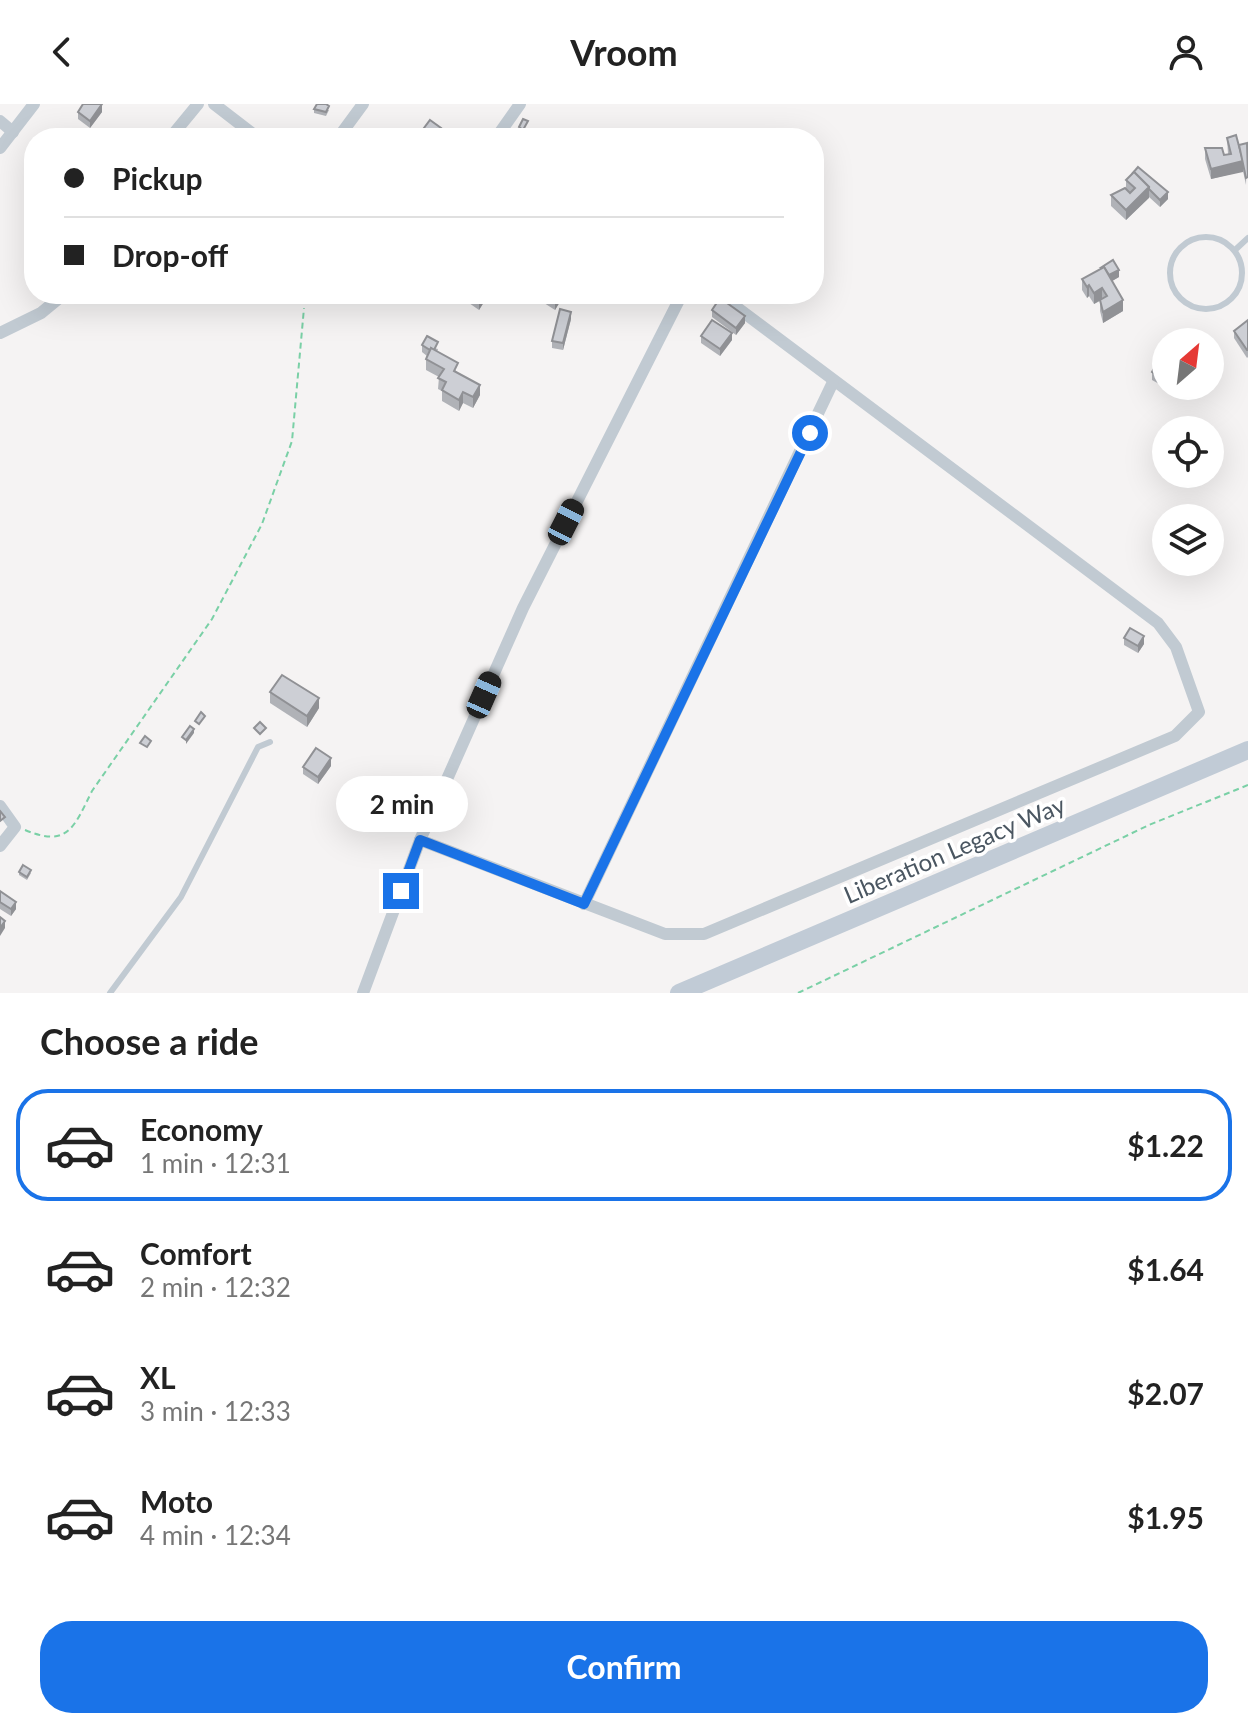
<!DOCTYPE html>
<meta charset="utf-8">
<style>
:root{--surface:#fff;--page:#f6f6f6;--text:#222;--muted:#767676;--line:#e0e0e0;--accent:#1a73e8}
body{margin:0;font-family:Lato,sans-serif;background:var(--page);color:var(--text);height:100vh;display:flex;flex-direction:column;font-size:30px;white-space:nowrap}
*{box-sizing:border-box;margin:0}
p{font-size:26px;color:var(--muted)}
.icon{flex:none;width:44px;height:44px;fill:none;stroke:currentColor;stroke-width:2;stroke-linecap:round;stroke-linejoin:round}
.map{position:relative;height:889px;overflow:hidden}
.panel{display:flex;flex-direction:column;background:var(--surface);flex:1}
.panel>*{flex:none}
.hud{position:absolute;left:24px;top:24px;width:800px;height:176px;border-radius:32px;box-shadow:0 8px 32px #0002;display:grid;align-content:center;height:176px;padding:0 40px;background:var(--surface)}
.needle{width:52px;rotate:28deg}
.controls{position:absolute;left:1152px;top:224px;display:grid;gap:16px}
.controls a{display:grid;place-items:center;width:72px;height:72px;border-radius:50%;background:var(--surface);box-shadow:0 8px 32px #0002;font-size:40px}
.end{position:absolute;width:36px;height:36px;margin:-18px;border:10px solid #1a73e8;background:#fff;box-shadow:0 0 0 4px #fff}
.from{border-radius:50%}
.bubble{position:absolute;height:56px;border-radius:28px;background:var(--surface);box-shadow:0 8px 32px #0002;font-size:26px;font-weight:700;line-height:56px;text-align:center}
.car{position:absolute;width:24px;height:48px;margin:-24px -12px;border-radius:10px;box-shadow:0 0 6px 2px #0007;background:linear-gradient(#222 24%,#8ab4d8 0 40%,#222 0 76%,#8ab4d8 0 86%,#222 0)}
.hud b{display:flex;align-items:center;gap:28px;height:76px;font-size:30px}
.hud b+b{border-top:2px solid var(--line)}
.hud i{width:20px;height:20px;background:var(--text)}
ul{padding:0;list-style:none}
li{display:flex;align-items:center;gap:24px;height:112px;margin:0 16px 12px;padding:0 24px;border:4px solid transparent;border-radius:32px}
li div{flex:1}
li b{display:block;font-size:30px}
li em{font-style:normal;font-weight:700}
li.selected{border-color:var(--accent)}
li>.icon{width:72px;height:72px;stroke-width:1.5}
h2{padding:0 40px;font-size:36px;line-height:96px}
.primary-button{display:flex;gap:16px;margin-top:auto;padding:16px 40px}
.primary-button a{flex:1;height:92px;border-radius:32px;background:var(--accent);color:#fff;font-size:32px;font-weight:700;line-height:92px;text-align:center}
header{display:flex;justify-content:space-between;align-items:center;height:104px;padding:0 40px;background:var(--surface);font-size:36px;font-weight:700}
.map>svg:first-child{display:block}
</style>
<header><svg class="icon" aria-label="back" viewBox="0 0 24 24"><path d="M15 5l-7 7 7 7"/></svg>Vroom<svg class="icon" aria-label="person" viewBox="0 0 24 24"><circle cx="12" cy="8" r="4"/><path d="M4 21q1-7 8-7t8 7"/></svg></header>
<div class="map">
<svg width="1248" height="889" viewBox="0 0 1248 889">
<rect width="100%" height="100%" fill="#f5f3f3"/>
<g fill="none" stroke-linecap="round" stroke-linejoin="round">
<g stroke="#7ad0a6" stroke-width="2" stroke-dasharray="6 4" stroke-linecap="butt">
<path d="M 25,726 C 68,744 74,723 92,687 L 212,515 L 262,420 L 292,337 L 304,204"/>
<polyline points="798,889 1149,721 1248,681"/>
</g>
<g stroke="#c1cad2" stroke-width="6">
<circle cx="1206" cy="169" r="36"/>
<polyline points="1235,146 1248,134"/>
<polyline points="110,889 181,793 258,643 270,638"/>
</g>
<g stroke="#c1cad2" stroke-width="12">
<polyline points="214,0 258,34"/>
<polyline points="0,17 13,28"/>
<polyline points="170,34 198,0"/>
<polyline points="338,34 363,0"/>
<polyline points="496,34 520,0"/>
<polyline points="0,44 34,0"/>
<polyline points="0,229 41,209 64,190"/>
<polyline points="0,702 15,723 0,742"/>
<polyline points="420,736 665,830 704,830 1175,632 1199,608 1176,543 1158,519 719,190"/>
<polyline points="584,800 833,278"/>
<polyline points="363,889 420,736 523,504 682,190"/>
</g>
<polyline stroke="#c1cbd6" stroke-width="18" points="679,889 1248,646"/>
</g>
<g fill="#b0b2b7">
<polygon points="314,5 329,6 326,12 314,9"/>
<polygon points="78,8 102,8 90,24 78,15"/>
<polygon points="1227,34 1239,41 1247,39 1246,81 1243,67 1211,75 1205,55 1205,44 1224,51 1228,50"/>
<polygon points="1132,71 1168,95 1160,103 1149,93 1126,116 1111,102 1111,91 1126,86 1126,76"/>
<polygon points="1119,173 1112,177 1123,207 1103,219 1100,207 1100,197 1094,200 1089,192 1087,194 1082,186 1082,175"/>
<polygon points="489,190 479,206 469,199 469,192"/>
<polygon points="530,190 561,190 561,196 555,206"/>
<polygon points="712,206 745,219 736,231 712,213"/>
<polygon points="571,215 563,246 552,244 552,237"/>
<polygon points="1248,216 1248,253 1247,254 1234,234 1234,227"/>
<polygon points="701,232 732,236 720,252 701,239"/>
<polygon points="422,241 438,245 437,248 480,291 473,304 463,299 459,307 442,297 442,287 438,285 439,273 426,266 426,255 427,252 422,248"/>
<polygon points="1166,250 1166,276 1165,275 1161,281 1152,276 1152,268"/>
<polygon points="1168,282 1181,282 1177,289 1168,284"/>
<polygon points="1186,282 1196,282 1193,288 1186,284"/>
<polygon points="1124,534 1144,540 1138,549 1124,541"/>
<polygon points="270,588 319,604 307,623 270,599"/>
<polygon points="331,662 318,680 303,670 303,663"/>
<polygon points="19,768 31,769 27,776 19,771"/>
<polygon points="0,787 16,805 11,812 0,805"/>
</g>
<g fill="#909195">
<polygon points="102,0 102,8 90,24 90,17"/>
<polygon points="441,24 441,31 439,34 433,34"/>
<polygon points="1243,57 1243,68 1211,75 1211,65"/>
<polygon points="1149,83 1149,94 1126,116 1126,106"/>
<polygon points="1168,88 1168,95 1160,103 1160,96"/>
<polygon points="1119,166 1119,173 1107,180 1107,172"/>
<polygon points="1089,181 1089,192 1087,194 1087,183"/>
<polygon points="1102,184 1102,195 1094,200 1094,189"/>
<polygon points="484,190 489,190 479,206 479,198"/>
<polygon points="558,190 561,190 561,196 555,206 555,195"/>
<polygon points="1123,196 1123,207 1103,219 1103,208"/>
<polygon points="571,208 571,215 563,246 563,239"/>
<polygon points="745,212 745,219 736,231 736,224"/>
<polygon points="732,229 732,236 720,252 720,245"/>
<polygon points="1165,268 1165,275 1161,281 1161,274"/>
<polygon points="480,281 480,291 473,304 473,293"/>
<polygon points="463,288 463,299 459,307 459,296"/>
<polygon points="1144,532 1144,540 1138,549 1138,542"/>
<polygon points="319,594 319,604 307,623 307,612"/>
<polygon points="194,625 194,629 186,640 186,636"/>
<polygon points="331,654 331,662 318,680 318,673"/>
<polygon points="16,798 16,805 11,812 11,805"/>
<polygon points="5,817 5,824 0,832 0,824"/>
</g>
<g fill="#cdcfd5" stroke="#909195" stroke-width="2">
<polygon points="83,0 102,0 90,17 78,8"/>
<polygon points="317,0 326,0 329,2 326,8 314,5"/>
<polygon points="523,15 528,17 523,26 519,23"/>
<polygon points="430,16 441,24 433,34 429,34 421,28"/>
<polygon points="91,28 99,34 87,34"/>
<polygon points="1236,31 1243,57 1211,65 1205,44 1222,44 1224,51 1231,50 1227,34"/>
<polygon points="1247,39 1248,73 1246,74 1239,41"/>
<polygon points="34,52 34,62 30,58"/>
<polygon points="1138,63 1168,88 1160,96 1149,85 1149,83 1134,68 1132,70"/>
<polygon points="1134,68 1149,83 1126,106 1111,91 1125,84 1130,89 1135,84 1126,76"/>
<polygon points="1113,156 1119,166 1109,171 1104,163 1102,163"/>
<polygon points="1104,163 1123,196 1103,208 1100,196 1107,192 1102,184 1094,189 1089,181 1087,183 1082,175"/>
<polygon points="470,190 484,190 479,198 469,192"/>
<polygon points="547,190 558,190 555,195"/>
<polygon points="720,194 745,212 736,224 712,206"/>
<polygon points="560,205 571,208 563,239 552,237"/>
<polygon points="712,216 732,229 720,245 701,232"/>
<polygon points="1248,216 1248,246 1247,246 1234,227"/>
<polygon points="427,232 438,238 434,246 431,244 430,246 422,241"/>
<polygon points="431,244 458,259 454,267 480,281 473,293 463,288 459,296 442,286 446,278 438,274 444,265 426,255"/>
<polygon points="1163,249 1166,250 1166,269 1165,268 1161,274 1152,268"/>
<polygon points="1130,524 1144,532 1138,542 1124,534"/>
<polygon points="282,571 319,594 307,612 270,588"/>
<polygon points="201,608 205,612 199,620 195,617"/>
<polygon points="260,618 266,624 260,630 254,624"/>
<polygon points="190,622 194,625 186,636 182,633"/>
<polygon points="145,632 151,637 147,643 140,639"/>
<polygon points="316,644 331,654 318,673 303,663"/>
<polygon points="0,707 5,713 0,717"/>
<polygon points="23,761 31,766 27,773 19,768"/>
<polygon points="0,787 16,798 11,805 0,798"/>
<polygon points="0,813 5,817 0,824"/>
</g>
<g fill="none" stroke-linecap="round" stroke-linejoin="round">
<polyline stroke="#1a73e8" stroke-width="10" points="401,787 420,736 584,800 810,329"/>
</g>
<g text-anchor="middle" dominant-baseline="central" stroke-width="7" stroke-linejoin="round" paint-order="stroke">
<g font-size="24" fill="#4a5661" stroke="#fff">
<text transform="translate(954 745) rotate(-23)">Liberation Legacy Way</text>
</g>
</g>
</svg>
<div class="controls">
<a><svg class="needle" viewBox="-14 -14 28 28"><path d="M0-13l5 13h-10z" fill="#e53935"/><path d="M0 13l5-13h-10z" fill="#767676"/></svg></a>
<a><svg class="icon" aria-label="locate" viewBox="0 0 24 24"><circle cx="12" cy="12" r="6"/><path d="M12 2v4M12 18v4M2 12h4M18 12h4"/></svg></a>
<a><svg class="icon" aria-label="layers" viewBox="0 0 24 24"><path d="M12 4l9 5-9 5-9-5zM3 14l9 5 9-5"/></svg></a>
</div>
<i class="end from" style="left:810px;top:329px"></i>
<i class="end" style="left:401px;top:787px"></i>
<div class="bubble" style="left:336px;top:672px;width:132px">2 min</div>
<i class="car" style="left:566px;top:418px;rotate:27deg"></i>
<i class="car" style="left:484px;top:591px;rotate:24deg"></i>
<div class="hud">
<b><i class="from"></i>Pickup</b>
<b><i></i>Drop-off</b>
</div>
</div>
<section class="panel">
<h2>Choose a ride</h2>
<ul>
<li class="selected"><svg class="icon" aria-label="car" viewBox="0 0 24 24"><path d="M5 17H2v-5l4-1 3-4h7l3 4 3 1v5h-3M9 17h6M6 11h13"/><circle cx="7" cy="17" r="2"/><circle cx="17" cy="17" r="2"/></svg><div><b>Economy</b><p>1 min · 12:31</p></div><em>$1.22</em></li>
<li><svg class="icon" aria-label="car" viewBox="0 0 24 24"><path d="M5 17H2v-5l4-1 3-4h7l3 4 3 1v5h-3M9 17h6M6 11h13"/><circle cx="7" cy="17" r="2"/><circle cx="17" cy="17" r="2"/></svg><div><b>Comfort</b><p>2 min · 12:32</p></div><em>$1.64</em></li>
<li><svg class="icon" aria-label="car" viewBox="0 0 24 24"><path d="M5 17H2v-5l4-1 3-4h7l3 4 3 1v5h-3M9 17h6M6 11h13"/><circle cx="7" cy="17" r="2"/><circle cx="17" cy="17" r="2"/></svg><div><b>XL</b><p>3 min · 12:33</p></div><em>$2.07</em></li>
<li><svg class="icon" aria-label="car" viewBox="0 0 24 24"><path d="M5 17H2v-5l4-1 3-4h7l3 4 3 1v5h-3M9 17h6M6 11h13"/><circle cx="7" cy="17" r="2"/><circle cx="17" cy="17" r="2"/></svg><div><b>Moto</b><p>4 min · 12:34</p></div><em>$1.95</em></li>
</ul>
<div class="primary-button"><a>Confirm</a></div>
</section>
